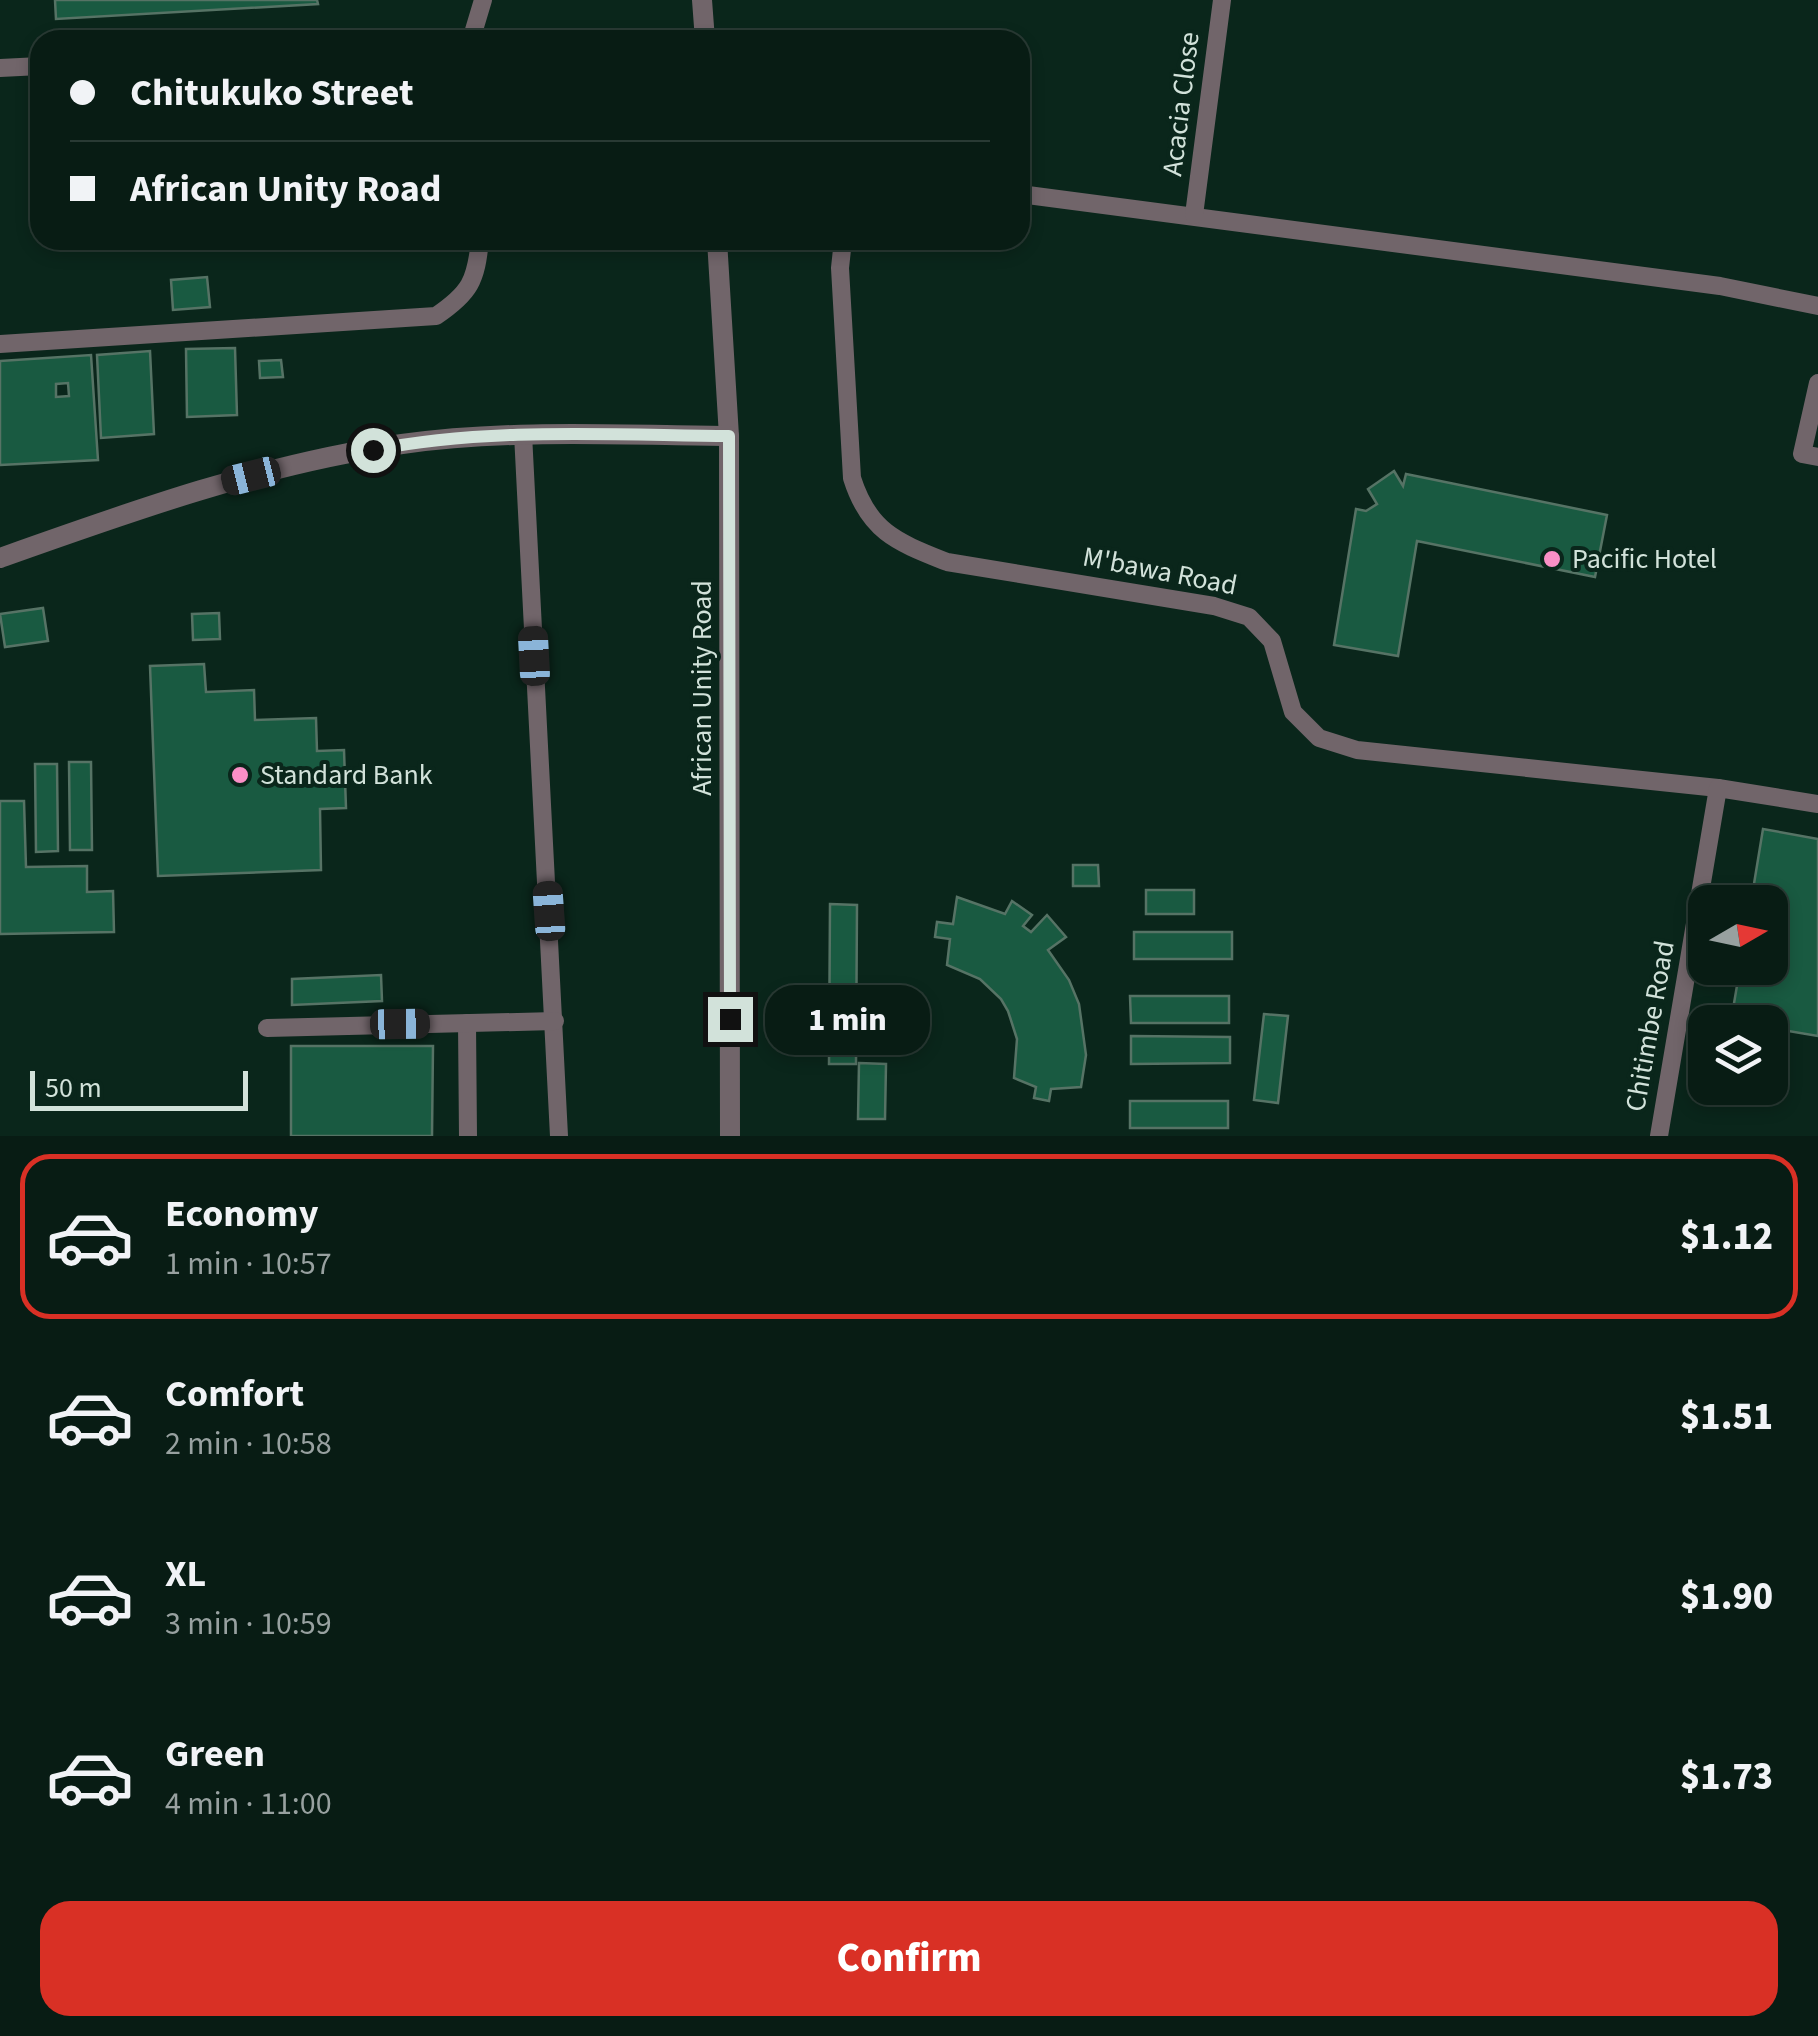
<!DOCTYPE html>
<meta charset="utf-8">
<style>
:root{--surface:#081c14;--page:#162922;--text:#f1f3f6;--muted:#98a1a0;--line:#293a34;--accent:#d93025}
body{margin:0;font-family:"Source Sans 3",sans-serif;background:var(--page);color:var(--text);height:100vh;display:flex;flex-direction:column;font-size:38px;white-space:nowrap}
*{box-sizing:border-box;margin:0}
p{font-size:32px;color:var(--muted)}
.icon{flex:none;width:55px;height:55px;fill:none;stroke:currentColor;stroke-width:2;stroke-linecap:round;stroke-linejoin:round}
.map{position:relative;height:1136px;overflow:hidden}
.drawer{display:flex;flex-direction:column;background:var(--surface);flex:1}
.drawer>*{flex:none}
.guide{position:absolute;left:30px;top:30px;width:1000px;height:220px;border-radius:30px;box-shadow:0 5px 15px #0003,0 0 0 2px var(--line);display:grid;align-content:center;height:220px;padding:0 40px;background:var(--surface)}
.needle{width:65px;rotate:81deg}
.controls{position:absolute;left:1688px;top:885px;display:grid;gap:20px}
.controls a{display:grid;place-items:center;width:100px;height:100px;border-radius:20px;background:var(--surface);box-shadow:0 5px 15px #0003,0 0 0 2px var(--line);font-size:50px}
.scale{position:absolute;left:30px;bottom:25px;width:218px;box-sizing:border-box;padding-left:10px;border:5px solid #d2e2da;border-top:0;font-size:28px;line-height:35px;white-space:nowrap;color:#d2e2da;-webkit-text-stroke:8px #0a261b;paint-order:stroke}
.end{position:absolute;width:45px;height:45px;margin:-22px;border:12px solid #d2e2da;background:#111;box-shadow:0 0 0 5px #111}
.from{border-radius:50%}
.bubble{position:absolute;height:70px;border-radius:30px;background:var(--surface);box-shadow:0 5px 15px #0003,0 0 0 2px var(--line);font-size:32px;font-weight:800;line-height:70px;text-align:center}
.car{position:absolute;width:30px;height:60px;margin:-30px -15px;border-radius:12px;box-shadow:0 0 8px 2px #0007;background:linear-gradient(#222 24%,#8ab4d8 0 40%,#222 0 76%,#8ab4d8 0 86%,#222 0)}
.guide b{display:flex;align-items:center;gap:35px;height:95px;font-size:38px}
.guide b+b{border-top:2px solid var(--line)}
.guide i{width:25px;height:25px;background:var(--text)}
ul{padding:18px 0 0;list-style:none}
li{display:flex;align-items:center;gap:30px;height:165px;margin:0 20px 15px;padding:0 20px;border:5px solid transparent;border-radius:30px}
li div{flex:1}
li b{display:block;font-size:38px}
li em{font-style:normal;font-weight:800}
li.selected{border-color:var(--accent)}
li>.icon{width:90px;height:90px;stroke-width:1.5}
.action{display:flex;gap:20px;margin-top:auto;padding:20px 40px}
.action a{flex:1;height:115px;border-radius:30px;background:var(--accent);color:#fff;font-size:40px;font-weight:800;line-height:115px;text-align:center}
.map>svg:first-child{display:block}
</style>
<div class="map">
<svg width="1818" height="1136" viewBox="0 0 1818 1136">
<rect width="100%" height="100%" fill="#0a261b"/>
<g fill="#195a41" stroke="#567365" stroke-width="2.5" fill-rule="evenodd">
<polygon points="55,0 317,0 318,4 56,19"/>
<polygon points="207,277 210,307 173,310 171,280"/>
<polygon points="235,348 237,415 187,417 186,349"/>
<polygon points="150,351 154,434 101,438 97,355"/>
<path d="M 91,355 L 98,460 L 0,465 L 0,361 ZM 68,383 L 69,396 L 56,397 L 56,384 Z"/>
<polygon points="281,360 283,377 260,378 259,361"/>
<polygon points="1394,471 1403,486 1406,474 1607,515 1595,577 1417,541 1398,656 1334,645 1356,509 1366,511 1377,504 1368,489"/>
<polygon points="43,608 48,641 5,647 0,614"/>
<polygon points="219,613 220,639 193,640 192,614"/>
<polygon points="204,664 206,692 254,690 255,720 316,718 317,751 344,750 346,808 320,809 321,870 158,876 150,666"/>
<polygon points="69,762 91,762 92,850 70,850"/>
<polygon points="35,764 57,764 58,851 36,852"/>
<polygon points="0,801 24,801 26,867 87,866 87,892 113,891 114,932 0,934"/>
<polygon points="1763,829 1818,839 1818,1036 1770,1028 1770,1022 1731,1021 1740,968 1770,968 1770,902 1751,902"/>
<polygon points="1073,865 1098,865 1099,886 1073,886"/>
<rect x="1146" y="890" width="48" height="24"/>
<polygon points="957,897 1005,914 1012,901 1032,915 1023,926 1031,932 1047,915 1066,937 1048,950 1069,980 1079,1004 1086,1055 1081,1087 1051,1089 1049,1101 1034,1098 1036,1087 1014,1078 1017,1039 1008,1011 1001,999 980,979 947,965 950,939 935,937 937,922 953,924"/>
<polygon points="830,904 857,905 856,1064 829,1064"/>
<rect x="1134" y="932" width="98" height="27"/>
<polygon points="381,975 382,1001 292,1005 292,979"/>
<polygon points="1130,996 1229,996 1229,1023 1131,1023"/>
<polygon points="1264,1014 1288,1016 1278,1103 1254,1100"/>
<polygon points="1131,1036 1230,1037 1230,1063 1131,1064"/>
<polygon points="291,1046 433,1046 432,1136 291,1136"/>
<polygon points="859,1063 886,1064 885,1119 858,1119"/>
<rect x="1130" y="1101" width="98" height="27"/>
</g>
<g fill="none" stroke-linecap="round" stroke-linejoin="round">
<g stroke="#71656a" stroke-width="18">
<polyline points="471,40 483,0"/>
<polyline points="0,68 40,66"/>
<polyline points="1020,194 1720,286 1818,306"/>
<polyline points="1194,215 1222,0"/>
<path d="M 843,240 L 840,268 L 852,478 C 869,532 897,542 947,562 L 1214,606 L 1249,617 L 1272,641 L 1293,712 L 1319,738 L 1357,750 L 1718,788"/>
<path d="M 0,344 L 436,316 C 470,293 476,281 480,240"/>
<polyline points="1818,383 1802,454 1818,457"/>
<polyline points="523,434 559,1136"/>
<polyline points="467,1023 468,1136"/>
<polyline points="267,1028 555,1021"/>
<polyline points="1659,1136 1718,788 1818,804"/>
</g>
<g stroke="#71656a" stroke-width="20">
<polyline points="702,0 705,40"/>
<polyline points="717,240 729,436 730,1136"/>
<path d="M 0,558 C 132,511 263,464 402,444 C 510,429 620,435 729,436"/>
</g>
</g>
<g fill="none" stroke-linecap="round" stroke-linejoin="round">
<path stroke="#d2e2da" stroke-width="12" d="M 373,450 C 490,427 611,435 729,436 L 730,1019"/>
</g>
<g fill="#fa8fc6" stroke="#0a261b" stroke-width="4">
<circle cx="1552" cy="559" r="10"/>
<circle cx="240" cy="775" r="10"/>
</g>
<g text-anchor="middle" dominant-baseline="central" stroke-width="8" stroke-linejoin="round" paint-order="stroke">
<g font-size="28" fill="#d2e2da" stroke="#0a261b">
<text transform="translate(1181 104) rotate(-83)">Acacia Close</text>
<text transform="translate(1160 571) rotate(11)">M'bawa Road</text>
<text transform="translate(702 688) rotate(-90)">African Unity Road</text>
<text transform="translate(1650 1026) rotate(-80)">Chitimbe Road</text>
</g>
<g font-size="28" fill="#d2e2da" stroke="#0a261b" text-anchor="start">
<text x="1572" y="559">Pacific Hotel</text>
<text x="260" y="775">Standard Bank</text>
</g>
</g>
</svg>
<div class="controls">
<a><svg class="needle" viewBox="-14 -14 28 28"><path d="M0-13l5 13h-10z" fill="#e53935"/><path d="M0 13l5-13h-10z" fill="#98a1a0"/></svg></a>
<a><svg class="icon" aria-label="layers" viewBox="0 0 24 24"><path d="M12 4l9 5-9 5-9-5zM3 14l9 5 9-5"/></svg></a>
</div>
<div class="scale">50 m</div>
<i class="end from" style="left:373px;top:450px"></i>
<i class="end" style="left:730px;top:1019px"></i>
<div class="bubble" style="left:765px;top:985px;width:165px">1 min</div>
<i class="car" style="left:251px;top:476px;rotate:256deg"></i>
<i class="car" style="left:534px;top:656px;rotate:357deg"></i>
<i class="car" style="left:549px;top:911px;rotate:356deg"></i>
<i class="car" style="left:400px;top:1024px;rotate:89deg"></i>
<div class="guide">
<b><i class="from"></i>Chitukuko Street</b>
<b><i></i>African Unity Road</b>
</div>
</div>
<section class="drawer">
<ul>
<li class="selected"><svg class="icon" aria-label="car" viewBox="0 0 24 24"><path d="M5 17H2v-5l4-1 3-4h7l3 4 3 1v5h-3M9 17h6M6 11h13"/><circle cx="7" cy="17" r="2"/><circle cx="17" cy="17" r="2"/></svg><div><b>Economy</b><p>1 min · 10:57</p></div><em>$1.12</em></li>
<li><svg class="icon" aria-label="car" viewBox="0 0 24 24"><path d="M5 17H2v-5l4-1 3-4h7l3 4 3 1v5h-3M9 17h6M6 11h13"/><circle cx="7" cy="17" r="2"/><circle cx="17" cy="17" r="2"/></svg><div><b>Comfort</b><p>2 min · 10:58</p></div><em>$1.51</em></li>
<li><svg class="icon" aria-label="car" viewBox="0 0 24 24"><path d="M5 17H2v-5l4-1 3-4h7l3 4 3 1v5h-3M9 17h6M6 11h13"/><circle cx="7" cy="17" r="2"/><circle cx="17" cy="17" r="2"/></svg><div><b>XL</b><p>3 min · 10:59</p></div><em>$1.90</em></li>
<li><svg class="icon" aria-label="car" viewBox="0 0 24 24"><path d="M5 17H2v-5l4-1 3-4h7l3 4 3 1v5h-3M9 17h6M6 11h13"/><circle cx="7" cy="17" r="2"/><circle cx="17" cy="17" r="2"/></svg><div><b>Green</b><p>4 min · 11:00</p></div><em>$1.73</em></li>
</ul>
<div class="action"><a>Confirm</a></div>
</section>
